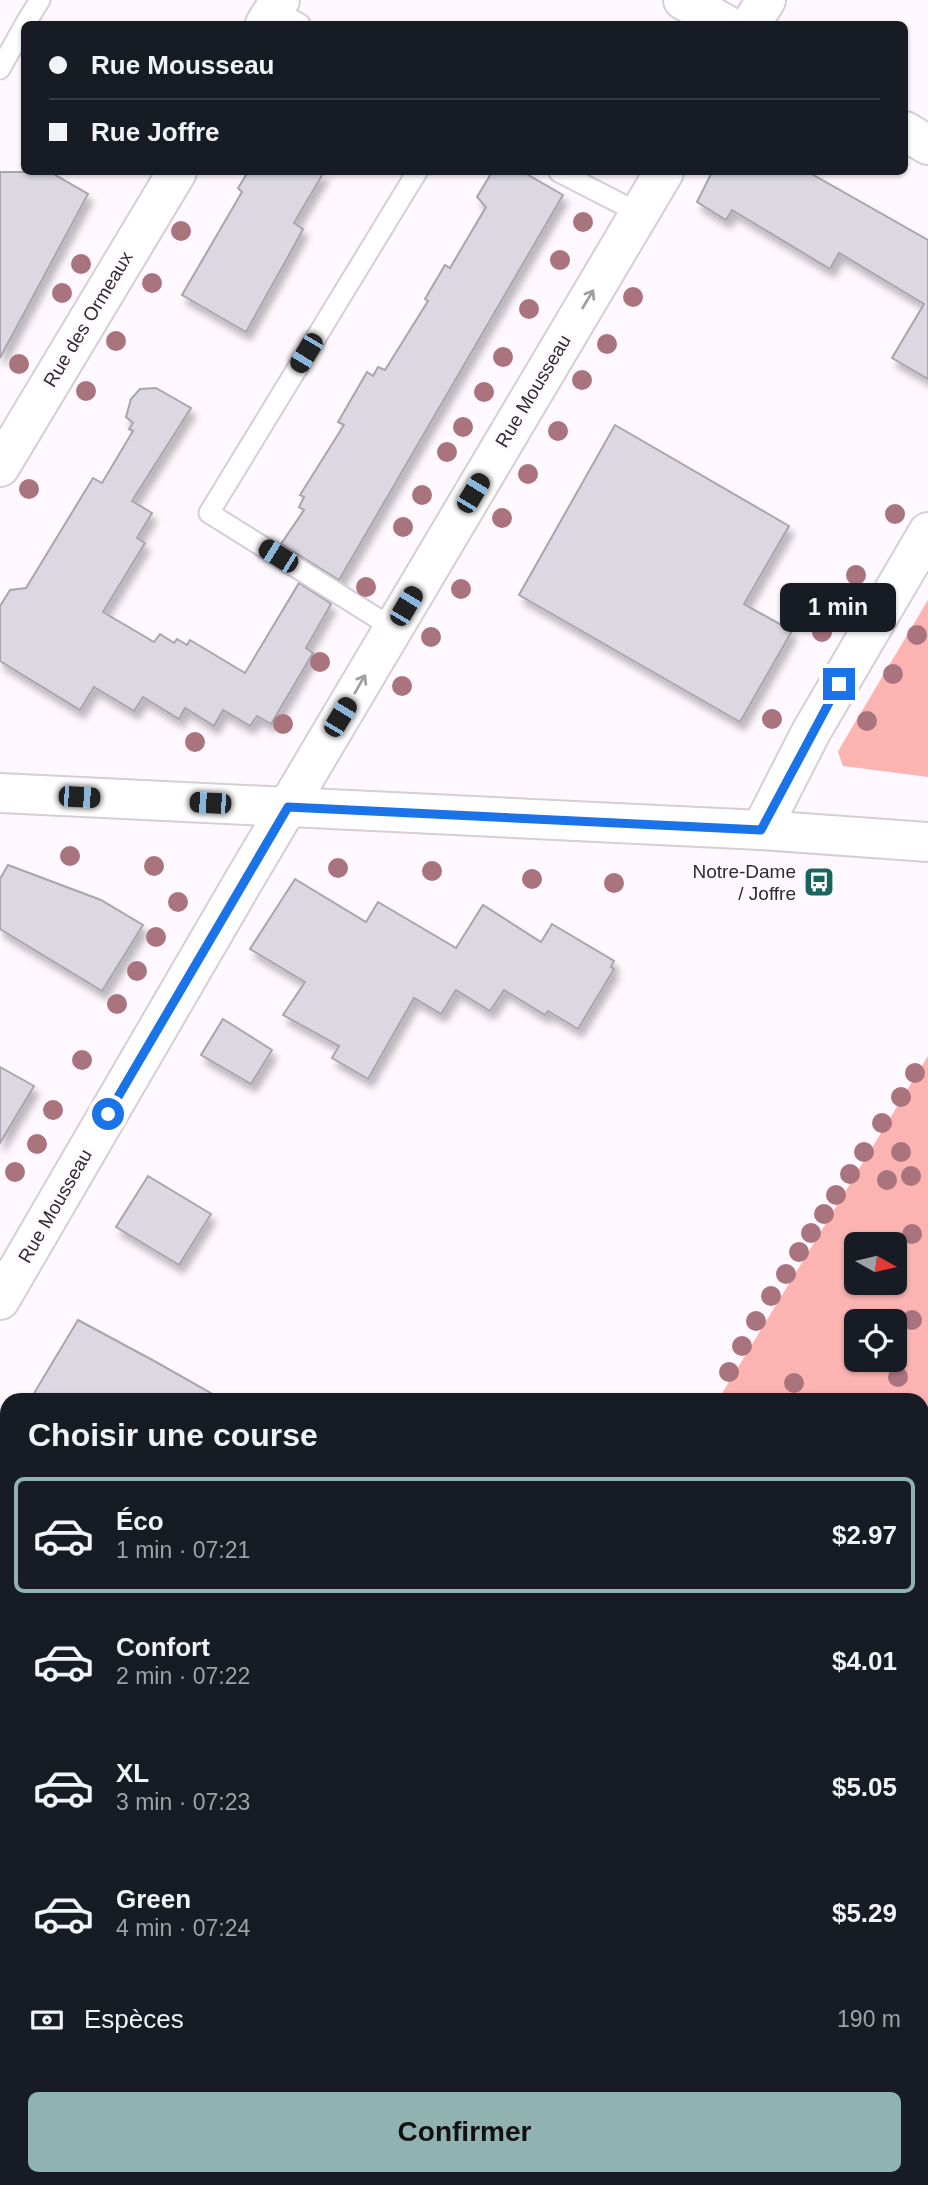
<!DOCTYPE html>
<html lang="fr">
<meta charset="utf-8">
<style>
:root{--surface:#171b24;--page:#20242c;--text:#f1f3f6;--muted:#9ea1a6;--line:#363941;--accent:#90b3b1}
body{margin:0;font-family:Helvetica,sans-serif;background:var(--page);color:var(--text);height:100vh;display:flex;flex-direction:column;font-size:26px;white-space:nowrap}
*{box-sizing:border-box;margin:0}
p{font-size:23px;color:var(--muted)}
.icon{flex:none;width:38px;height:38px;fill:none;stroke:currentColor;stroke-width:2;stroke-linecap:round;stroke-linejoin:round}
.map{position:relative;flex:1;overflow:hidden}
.panel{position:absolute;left:0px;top:1393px;width:929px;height:793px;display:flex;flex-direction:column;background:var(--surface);border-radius:21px 21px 0 0;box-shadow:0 2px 5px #0004}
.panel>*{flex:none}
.banner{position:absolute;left:21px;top:21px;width:887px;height:154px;border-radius:10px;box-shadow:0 2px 5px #0004;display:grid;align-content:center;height:154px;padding:0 28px;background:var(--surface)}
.needle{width:46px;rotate:98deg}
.tools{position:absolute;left:844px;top:1232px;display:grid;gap:14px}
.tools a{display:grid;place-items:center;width:63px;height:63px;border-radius:10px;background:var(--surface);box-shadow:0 2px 5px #0004;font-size:35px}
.end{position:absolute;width:32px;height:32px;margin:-16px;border:9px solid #1a73e8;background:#fff;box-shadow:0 0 0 4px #fff}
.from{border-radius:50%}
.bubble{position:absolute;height:49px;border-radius:10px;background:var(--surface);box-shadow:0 2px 5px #0004;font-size:23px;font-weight:600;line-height:49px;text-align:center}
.car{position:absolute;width:21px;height:42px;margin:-21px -10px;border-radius:9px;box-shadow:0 0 5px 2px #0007;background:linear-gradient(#222 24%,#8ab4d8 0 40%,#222 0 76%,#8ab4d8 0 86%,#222 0)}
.banner b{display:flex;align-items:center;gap:24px;height:66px;font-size:26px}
.banner b+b{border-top:2px solid var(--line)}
.banner i{width:18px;height:18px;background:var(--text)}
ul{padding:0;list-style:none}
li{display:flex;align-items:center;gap:21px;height:116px;margin:0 14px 10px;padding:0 14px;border:4px solid transparent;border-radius:10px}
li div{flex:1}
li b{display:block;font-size:26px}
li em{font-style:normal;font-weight:600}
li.current{border-color:var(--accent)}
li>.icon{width:63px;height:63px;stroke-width:1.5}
h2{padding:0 28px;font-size:32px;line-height:84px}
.pay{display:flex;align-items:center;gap:18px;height:77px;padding:0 28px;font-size:26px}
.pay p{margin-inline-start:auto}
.primary-button{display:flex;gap:14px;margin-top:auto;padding:14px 28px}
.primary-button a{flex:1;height:80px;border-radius:10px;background:var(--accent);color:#111;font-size:28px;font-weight:600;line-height:80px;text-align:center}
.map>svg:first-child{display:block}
</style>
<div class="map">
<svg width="928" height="2185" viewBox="0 0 928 2185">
<defs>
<filter id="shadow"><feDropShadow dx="4.5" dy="8" stdDeviation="3.5" flood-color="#0004"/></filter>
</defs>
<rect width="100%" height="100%" fill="#fff8ff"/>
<g fill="#fbb4b2" fill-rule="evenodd">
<polygon points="928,600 928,777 843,766 838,752 841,746"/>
<path d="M 928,1056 L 928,2185 L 802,2185 L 787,2179 L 922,2179 L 922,1400 L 718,1400 ZM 894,1244 L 894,1283 L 856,1283 L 856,1244 ZM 856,1321 L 894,1321 L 894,1360 L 856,1360 Z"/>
<polygon points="0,1499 7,1500 7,2106 0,2106"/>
</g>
<polygon fill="#98adea" points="0,2106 7,2106 7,2179 787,2179 802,2185 0,2185"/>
<g fill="#dbd8e2" stroke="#a8a5af" stroke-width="2" filter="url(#shadow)">
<polygon points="0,172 50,172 88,194 0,358"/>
<polygon points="248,172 324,172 294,223 303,229 294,246 246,332 182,295 242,192 238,188"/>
<polygon points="492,172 523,172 563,195 339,580 281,544 304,510 299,507 304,497 300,495 344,425 338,422 367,372 373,376 378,367 385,370 428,301 425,299 445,265 450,268 486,207 477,197"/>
<polygon points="712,172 808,172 928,240 928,379 892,358 924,304 839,253 830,269 732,210 726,220 697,202"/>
<polygon points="156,388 191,408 132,501 152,513 137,538 145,543 103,612 154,642 160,634 174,643 177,639 187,645 190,640 245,673 299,583 327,601 331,604 306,648 313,653 271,724 257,716 250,726 223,710 214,726 185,708 179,719 143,697 134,711 94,687 80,710 0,661 0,606 10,590 26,588 93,478 102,483 133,431 129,429 133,423 126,417 131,399 140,389"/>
<polygon points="615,425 789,526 744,604 792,631 740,722 519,595"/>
<polygon points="8,865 101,900 143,925 102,991 0,929 0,879"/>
<polygon points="295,879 366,922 378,902 456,948 483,905 541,942 552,924 614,961 611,967 614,969 578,1029 548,1011 545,1015 504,990 490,1011 456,990 441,1014 414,998 368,1079 332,1058 339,1046 283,1015 305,982 250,949"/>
<polygon points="223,1019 272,1050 251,1084 201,1055"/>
<polygon points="0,1067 34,1086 0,1143"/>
<polygon points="148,1176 211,1214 179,1265 116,1227"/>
<polygon points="78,1320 156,1362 223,1400 30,1400"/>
</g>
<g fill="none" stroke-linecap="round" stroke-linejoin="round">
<g stroke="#d6cdd6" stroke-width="23">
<g id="service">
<polyline points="269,6 300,24"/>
<polyline points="25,24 40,0"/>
<polyline points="0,69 24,26"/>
<polyline points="559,172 639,213"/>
<polyline points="393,628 209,513 417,172"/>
</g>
</g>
<g stroke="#d6cdd6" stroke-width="42">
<g id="minor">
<polyline points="683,0 725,24"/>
<polyline points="751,24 766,0"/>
<polyline points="905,131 928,145"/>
<polyline points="761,830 811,732 928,532"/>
<polyline points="0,1300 243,882 664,172"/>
<polyline points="0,1489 7,1490"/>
</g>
</g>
<g stroke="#d6cdd6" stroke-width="42">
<g id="tertiary">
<polyline points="265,24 280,0"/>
<polyline points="0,467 177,172"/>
</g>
</g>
<g stroke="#d6cdd6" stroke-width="42">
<polyline id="secondary" points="0,793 761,830 928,842"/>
</g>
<g stroke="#a29da2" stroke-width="4.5" stroke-dasharray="5 5" stroke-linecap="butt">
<polyline points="0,1536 7,1542"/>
<polyline points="922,1617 928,1618"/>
<polyline points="922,1695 928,1696"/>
<polyline points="0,1944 7,1944"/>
<polyline points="922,2069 928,2069"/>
</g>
<use href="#service" stroke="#fff" stroke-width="19"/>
<use href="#minor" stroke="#fff" stroke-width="38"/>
<use href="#tertiary" stroke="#fff" stroke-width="38"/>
<use href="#secondary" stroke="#fff" stroke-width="38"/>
</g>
<g fill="#aa747f">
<circle cx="583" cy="222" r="10"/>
<circle cx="181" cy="231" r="10"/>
<circle cx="560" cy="260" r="10"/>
<circle cx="81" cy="264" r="10"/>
<circle cx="152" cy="283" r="10"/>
<circle cx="62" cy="293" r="10"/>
<circle cx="633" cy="297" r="10"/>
<circle cx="529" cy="309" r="10"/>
<circle cx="116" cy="341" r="10"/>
<circle cx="607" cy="344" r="10"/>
<circle cx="503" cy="357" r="10"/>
<circle cx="19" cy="364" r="10"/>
<circle cx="582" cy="380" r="10"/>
<circle cx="86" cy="391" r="10"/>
<circle cx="484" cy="392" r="10"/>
<circle cx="463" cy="427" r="10"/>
<circle cx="558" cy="431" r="10"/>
<circle cx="447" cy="452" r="10"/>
<circle cx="528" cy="474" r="10"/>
<circle cx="29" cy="489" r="10"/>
<circle cx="422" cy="495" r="10"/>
<circle cx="895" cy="514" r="10"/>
<circle cx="502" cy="518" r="10"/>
<circle cx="403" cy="527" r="10"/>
<circle cx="856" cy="575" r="10"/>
<circle cx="366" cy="587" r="10"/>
<circle cx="461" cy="589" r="10"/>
<circle cx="822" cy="632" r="10"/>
<circle cx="917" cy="635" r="10"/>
<circle cx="431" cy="637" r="10"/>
<circle cx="320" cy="662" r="10"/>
<circle cx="893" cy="674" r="10"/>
<circle cx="402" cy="686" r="10"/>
<circle cx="772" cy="719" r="10"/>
<circle cx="867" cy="721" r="10"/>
<circle cx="283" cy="724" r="10"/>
<circle cx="195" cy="742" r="10"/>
<circle cx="70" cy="856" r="10"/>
<circle cx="154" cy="866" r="10"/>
<circle cx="338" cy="868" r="10"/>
<circle cx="432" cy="871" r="10"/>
<circle cx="532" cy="879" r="10"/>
<circle cx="614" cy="883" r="10"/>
<circle cx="178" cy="902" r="10"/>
<circle cx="156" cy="937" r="10"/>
<circle cx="137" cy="971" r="10"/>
<circle cx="117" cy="1004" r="10"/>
<circle cx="82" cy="1060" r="10"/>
<circle cx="915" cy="1073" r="10"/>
<circle cx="901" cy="1097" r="10"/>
<circle cx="53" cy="1110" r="10"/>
<circle cx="882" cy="1123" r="10"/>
<circle cx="37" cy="1144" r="10"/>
<circle cx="864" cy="1152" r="10"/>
<circle cx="901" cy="1152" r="10"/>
<circle cx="15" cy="1172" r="10"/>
<circle cx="850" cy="1174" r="10"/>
<circle cx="911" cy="1176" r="10"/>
<circle cx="887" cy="1180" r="10"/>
<circle cx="836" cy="1195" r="10"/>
<circle cx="824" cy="1214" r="10"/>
<circle cx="811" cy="1233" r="10"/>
<circle cx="912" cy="1234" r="10"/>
<circle cx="799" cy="1252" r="10"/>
<circle cx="786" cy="1274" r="10"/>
<circle cx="771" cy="1296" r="10"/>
<circle cx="912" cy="1320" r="10"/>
<circle cx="756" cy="1321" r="10"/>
<circle cx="742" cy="1346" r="10"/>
<circle cx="729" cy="1372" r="10"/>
<circle cx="898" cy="1377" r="10"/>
<circle cx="794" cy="1383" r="10"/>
</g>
<defs><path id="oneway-shaft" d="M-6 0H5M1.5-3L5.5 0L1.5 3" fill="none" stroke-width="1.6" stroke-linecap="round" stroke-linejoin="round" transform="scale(1.75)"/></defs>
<g stroke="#a1a0a1">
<use href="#oneway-shaft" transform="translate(588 299) rotate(-59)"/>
<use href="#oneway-shaft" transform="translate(360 684) rotate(-60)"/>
</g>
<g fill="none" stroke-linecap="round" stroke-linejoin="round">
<polyline stroke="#1a73e8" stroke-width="9" points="108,1114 288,807 761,830 839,684"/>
</g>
<defs>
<g id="bus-square" transform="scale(1.575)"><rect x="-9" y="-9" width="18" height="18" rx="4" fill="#19645d" stroke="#fff8ff"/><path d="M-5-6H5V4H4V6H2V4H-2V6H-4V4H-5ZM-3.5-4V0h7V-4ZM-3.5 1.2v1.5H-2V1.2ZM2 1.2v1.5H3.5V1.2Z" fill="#fff"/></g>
</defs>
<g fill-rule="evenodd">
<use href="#bus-square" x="819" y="882"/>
</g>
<g text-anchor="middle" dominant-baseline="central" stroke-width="6" stroke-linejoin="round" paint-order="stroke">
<g font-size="19" fill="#2f2c2f" stroke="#fff8ff">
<text transform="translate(88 319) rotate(-59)">Rue des Ormeaux</text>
<text transform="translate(533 391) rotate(-59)">Rue Mousseau</text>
<text transform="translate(55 1206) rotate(-60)">Rue Mousseau</text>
</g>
<g font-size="19" fill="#2f2c2f" stroke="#fff8ff" text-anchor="end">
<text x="796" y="871">Notre-Dame<tspan x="796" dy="22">/ Joffre</tspan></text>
</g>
</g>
</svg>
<div class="tools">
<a><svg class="needle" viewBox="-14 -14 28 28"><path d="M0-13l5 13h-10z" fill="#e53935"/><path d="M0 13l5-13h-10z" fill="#9ea1a6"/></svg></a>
<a><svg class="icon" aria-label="locate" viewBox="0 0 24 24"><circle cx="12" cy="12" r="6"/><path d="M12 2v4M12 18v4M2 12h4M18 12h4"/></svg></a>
</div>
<i class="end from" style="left:108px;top:1114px"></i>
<i class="end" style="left:839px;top:684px"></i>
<div class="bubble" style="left:780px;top:583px;width:116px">1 min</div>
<i class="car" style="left:306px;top:353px;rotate:211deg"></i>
<i class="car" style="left:473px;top:493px;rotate:31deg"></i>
<i class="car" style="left:278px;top:556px;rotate:302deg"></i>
<i class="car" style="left:406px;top:606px;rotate:31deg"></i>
<i class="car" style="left:340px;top:717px;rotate:31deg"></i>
<i class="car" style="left:79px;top:797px;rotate:93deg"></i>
<i class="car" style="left:210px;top:803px;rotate:273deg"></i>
<div class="banner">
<b><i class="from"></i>Rue Mousseau</b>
<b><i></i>Rue Joffre</b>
</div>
<section class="panel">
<h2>Choisir une course</h2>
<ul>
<li class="current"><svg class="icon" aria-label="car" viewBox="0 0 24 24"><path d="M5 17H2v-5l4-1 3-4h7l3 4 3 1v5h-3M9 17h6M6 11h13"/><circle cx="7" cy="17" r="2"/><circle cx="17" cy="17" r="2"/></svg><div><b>Éco</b><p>1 min · 07:21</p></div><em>$2.97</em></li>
<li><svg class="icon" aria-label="car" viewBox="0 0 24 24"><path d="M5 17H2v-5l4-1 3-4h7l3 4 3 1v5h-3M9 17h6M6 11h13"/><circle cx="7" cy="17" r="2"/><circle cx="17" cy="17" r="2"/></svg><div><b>Confort</b><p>2 min · 07:22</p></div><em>$4.01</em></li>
<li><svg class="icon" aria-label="car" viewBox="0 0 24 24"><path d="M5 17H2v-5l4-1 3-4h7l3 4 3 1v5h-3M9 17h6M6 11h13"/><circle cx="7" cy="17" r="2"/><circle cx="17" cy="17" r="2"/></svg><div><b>XL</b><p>3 min · 07:23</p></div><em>$5.05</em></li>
<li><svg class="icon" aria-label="car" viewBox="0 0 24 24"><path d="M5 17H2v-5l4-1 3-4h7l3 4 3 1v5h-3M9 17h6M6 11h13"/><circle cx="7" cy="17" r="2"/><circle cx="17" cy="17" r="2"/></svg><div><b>Green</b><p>4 min · 07:24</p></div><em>$5.29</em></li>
</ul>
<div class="pay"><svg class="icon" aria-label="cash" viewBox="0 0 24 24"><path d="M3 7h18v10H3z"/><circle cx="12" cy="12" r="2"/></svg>Espèces<p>190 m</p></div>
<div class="primary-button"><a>Confirmer</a></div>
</section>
</div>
